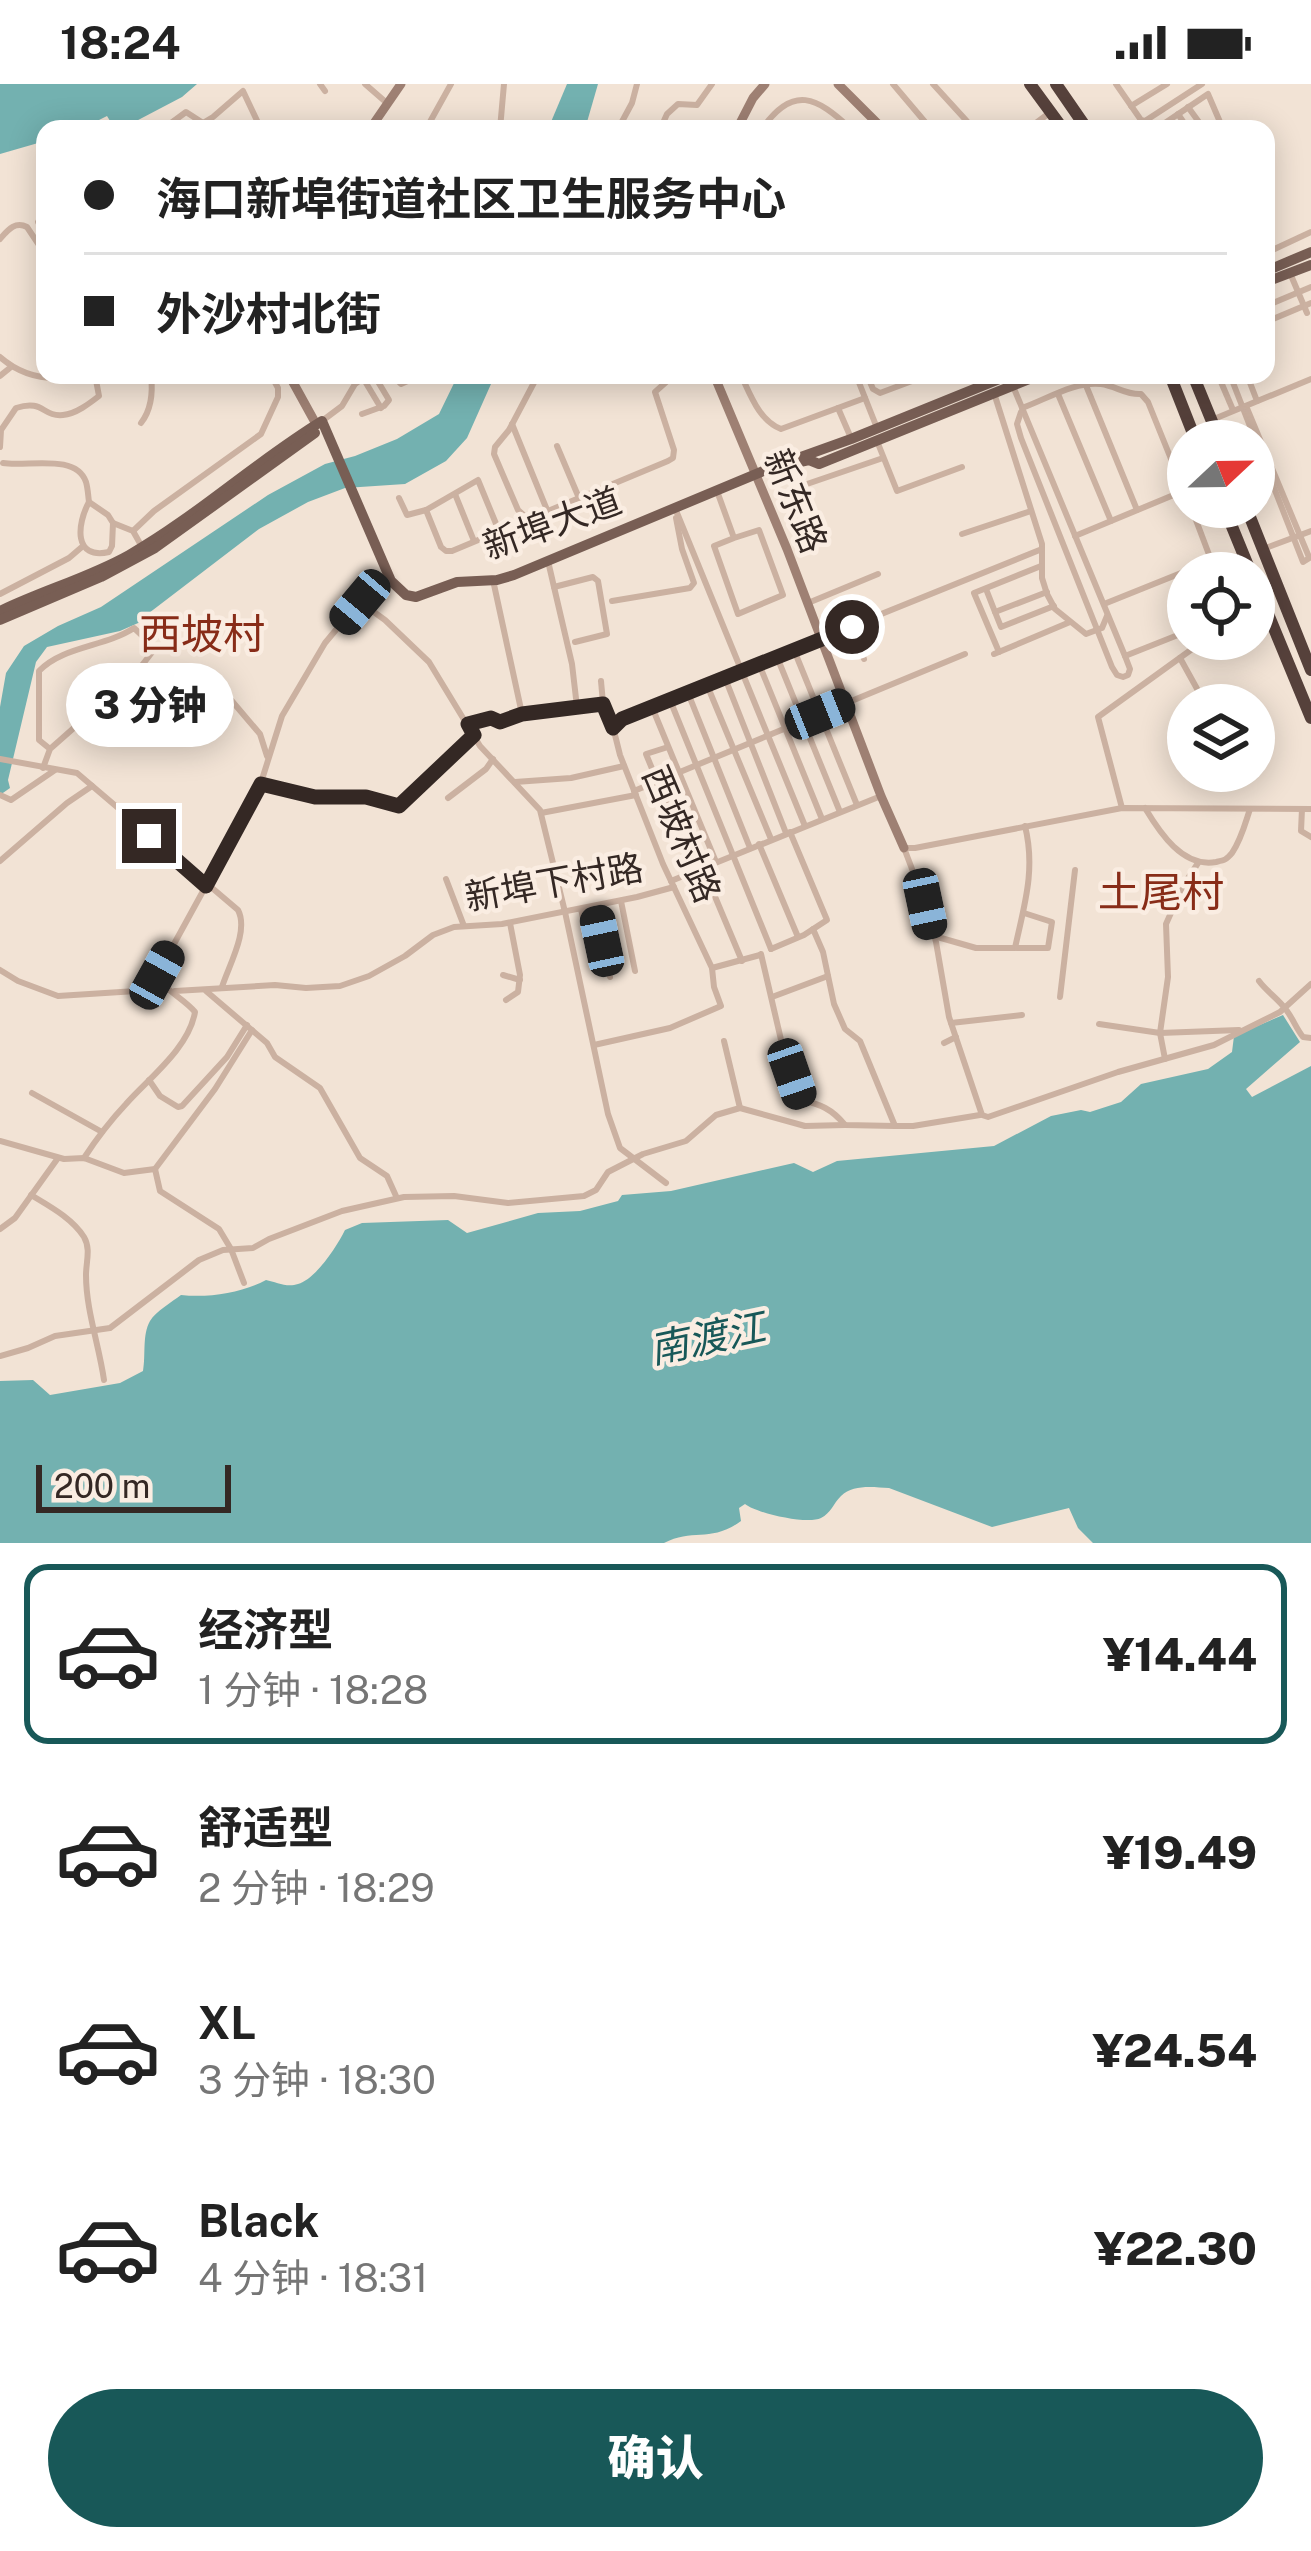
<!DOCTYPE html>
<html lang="zh">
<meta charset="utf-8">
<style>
:root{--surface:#fff;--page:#f6f6f6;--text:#222;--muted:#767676;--line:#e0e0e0;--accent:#185858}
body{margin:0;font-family:"Public Sans","Noto Sans SC",sans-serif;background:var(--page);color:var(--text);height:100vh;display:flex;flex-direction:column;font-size:45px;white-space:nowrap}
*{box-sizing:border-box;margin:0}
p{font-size:39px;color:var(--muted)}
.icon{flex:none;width:66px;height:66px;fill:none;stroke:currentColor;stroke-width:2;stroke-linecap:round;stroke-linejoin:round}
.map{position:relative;height:1459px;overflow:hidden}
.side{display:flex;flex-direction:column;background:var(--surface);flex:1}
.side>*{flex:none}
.banner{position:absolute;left:36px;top:36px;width:1239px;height:264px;border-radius:24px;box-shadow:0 6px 30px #0003;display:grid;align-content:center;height:264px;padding:0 48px;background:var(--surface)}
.needle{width:78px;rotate:68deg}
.controls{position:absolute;left:1167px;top:336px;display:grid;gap:24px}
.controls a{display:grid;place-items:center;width:108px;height:108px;border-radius:50%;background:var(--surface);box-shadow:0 6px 30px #0003;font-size:60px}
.scale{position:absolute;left:36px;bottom:30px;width:195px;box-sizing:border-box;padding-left:12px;border:6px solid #342824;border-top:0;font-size:33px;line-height:42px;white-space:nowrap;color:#342824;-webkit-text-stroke:9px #faede2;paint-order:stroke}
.end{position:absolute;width:54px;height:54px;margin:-27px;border:15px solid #342824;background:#fff;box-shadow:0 0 0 6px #fff}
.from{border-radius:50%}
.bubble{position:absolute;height:84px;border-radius:42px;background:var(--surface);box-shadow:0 6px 30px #0003;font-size:39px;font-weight:800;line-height:84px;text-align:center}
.car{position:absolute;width:36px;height:72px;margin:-36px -18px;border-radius:15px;box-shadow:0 0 9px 3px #0007;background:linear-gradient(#222 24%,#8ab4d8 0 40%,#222 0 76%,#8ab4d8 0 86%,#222 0)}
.banner b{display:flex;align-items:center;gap:42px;height:114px;font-size:45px}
.banner b+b{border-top:3px solid var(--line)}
.banner i{width:30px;height:30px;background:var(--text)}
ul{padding:21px 0 0;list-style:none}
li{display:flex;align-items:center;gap:36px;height:180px;margin:0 24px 18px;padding:0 24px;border:6px solid transparent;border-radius:24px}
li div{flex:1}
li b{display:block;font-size:45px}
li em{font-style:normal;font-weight:800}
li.current{border-color:var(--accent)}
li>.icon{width:108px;height:108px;stroke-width:1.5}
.button{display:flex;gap:24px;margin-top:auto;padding:24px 48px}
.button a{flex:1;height:138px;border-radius:72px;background:var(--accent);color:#fff;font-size:48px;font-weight:800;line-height:138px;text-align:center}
.status{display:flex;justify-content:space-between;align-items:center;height:84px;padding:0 60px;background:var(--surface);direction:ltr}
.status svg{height:33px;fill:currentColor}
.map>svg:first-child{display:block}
</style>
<div class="status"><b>18:24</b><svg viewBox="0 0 49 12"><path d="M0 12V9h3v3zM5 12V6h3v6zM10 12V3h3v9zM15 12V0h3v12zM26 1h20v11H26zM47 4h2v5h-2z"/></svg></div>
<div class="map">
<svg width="1311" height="1459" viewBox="0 0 1311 1459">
<rect width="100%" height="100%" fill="#f2e3d5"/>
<g fill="#73b1b0">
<polygon points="0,0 197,0 182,13 121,45 115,45 107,32 81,45 45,45 45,57 0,70"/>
<polygon points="567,0 598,0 585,45 548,45"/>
<polygon points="458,291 495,291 467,354 446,377 405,400 345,404 308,418 259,445 149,529 145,536 120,547 47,563 36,578 8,696 10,704 0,711 0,623 6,589 24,562 58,542 101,523 268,411 325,380 355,372 397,355 439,330"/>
<path d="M 1283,931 L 1300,958 L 1246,1005 L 1252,1013 L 1311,982 L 1311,1459 L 1093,1459 L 1078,1444 L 1069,1424 L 992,1443 L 889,1404 C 873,1403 853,1400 841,1412 C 833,1420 831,1429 821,1434 C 807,1441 756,1429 745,1420 L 739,1424 L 741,1437 C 711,1459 693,1444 664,1459 L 0,1459 L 0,1297 L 33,1296 L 50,1311 L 120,1299 L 143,1287 C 146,1271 142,1251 150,1237 C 156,1227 172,1218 181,1211 C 209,1214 242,1209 266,1196 C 276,1198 287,1204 298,1200 C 316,1195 337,1162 345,1146 L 362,1139 L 448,1136 L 467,1149 L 538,1129 L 580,1127 L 618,1117 L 622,1111 L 671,1107 L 794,1079 L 813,1088 L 837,1077 L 994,1062 L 1051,1032 L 1081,1026 L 1090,1028 L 1121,1018 L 1141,1000 L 1208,985 L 1232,968 L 1234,952 Z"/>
</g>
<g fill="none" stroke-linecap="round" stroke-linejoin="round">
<g stroke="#cbb1a1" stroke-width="6">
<polyline points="320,0 325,7"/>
<polyline points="365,0 388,20"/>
<polyline points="893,0 931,45"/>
<polyline points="933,0 974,45"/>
<polyline points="1116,0 1141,36 1145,37 1202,0"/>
<polyline points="1131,22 1167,0"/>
<polyline points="1188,23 1204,45"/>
<polyline points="1178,30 1188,45"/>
<polyline points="169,45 167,42 186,28 203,39"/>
<polyline points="193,45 213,33 243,7 261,45"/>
<polyline points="426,45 451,0"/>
<polyline points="500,45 504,0"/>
<polyline points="618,45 632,19 637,0"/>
<polyline points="674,45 663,39 667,30 678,20 697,21 712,0"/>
<path d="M 762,45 C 793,0 817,13 851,45"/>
<polyline points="1028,45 1048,30"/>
<polyline points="1156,45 1208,10 1223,45"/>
<polyline points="45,128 38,138 45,152"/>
<path d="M 0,155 C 8,146 15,137 27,143 L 45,170"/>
<polyline points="1266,169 1311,148"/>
<polyline points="1290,189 1307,229"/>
<polyline points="1266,222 1311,203"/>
<polyline points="1266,238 1311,219"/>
<path d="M 0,273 C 23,293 50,298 80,291"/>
<polyline points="392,291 401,300 421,291"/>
<path d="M 741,291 C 751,312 759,336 781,345 L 865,314"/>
<polyline points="856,291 877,344"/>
<polyline points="867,291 873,305 880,309 928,291"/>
<polyline points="1218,291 1233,326"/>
<polyline points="1230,291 1303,478 1311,473"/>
<polyline points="1247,291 1257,317"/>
<polyline points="0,292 11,283"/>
<polyline points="363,294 381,324"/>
<polyline points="1085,299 1137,426"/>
<polyline points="1013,302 1125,572 1188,547"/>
<polyline points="994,309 1042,460 1042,494 1047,510 1055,525 1086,550 1102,544 1107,532"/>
<polyline points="1058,310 1111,437"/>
<polyline points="1246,322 1309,473"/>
<polyline points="838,324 851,354"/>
<path d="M 1022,324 C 1047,315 1075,297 1101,300 C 1116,302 1126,311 1141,310 L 1148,318 L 1188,417"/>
<polyline points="1021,328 1017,340 1021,354 1112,583 1117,591 1123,593 1128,591 1130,585 1125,572"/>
<polyline points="362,330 384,322 389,316 374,291"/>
<polyline points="1214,335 1311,295"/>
<polyline points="322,337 342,322 355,300 367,291"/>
<path d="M 141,339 C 152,325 153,308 151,291"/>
<polyline points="512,340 547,426"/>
<polyline points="877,357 897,407 962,383"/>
<polyline points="557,362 579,414"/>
<path d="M 0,363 L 1,346 L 16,324 C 44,315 42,333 63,331 C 76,330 90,319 99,312 L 95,291"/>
<path d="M 3,379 C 27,383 76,369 86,398 C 88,405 88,411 89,418 L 108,431 L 113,439 L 133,447 L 142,463"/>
<polyline points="807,400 883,374"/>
<polyline points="717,407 734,454 759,446 783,511 738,530 714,462 734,454"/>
<polyline points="455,410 474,457"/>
<polyline points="399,414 407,431 426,426 478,396 499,447"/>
<path d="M 89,418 C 77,440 73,476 109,468 L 112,462 L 113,439"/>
<polyline points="1191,423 1216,489"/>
<polyline points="675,424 805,742"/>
<polyline points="426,426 441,463 446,467 452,467 668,377 673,374 674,366 655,308 674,291"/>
<polyline points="527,434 518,426 494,370 495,363 509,346 538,291"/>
<polyline points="133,447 154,427 261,350 278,313 278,304 271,291"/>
<polyline points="962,450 1031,427"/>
<polyline points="1075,452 1188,405"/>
<polyline points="1263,465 1311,447"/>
<polyline points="548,477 554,503 593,493 598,497 607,550 575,558"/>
<polyline points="493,496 522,630"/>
<polyline points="554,503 572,580 577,623"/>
<polyline points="986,505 995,528 1047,508"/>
<polyline points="0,510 69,474 83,462"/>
<polyline points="612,517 690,504 694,499 682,465 676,434"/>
<polyline points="360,518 385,536 429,578 480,662 540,726 565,828 608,1030 620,1064 666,1099"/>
<polyline points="808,519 878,490"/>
<polyline points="1104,520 1211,477"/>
<polyline points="995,528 1001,543 1054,522"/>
<polyline points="852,543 864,575"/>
<polyline points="794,566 857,721"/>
<polyline points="999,568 974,509 1041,482"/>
<polyline points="994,570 1070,538"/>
<polyline points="777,573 840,728"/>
<polyline points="1180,574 1206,621"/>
<polyline points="759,580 822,735"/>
<polyline points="725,594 786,749"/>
<polyline points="601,597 603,619"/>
<polyline points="707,601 771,755"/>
<polyline points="688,609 750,764"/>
<polyline points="226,610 260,650 267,672"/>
<polyline points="670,616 771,865"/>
<polyline points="652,623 716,778"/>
<polyline points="468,640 491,634 500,638 522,630 603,619 613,643"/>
<polyline points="668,663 646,670 694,787"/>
<path d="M 0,675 L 77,689 L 238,826 C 249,847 229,881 222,903"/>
<path d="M 43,684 L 50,665 L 39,656 L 39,587 C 63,562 105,563 134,544 L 150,559 L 153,567 L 136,589 L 50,665"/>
<polyline points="515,698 571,694 624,682"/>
<polyline points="261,700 315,714 366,713 399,721 473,652"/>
<polyline points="634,707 965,570"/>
<polyline points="0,711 11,716 55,686"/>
<polyline points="448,714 486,685 493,675"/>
<polyline points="1122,724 1098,633 1206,555"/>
<path d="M 1145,724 C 1160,749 1183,784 1216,778 C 1225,776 1226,776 1232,769 C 1241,756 1245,740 1250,725"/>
<polyline points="1302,725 1301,747 1311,753"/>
<polyline points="1311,725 1122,724 915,764 904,764 925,819 936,858 949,933 982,1031 988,1033 1118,988 1214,961 1280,928 1311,900"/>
<polyline points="541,729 636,711"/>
<polyline points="759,760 798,853"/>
<polyline points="0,777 67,719 92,702"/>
<polyline points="703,784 742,877"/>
<polyline points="446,795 464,842"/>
<polyline points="671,797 881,712"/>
<polyline points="621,817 635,887"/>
<polyline points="595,822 610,893"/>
<polyline points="581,825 594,882"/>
<polyline points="813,845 823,868 834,920 845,945 860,957 895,1042 913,1042 980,1031"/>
<path d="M 934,852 L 976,864 L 1015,864 C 1024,822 1036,786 1025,742"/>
<polyline points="1017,864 1048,864 1052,838 1024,829"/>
<polyline points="771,865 804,851 827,836 790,748"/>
<path d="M 761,870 L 782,960 L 801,1016 C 820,1020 832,1025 845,1041 L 895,1042"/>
<polyline points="712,884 760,871"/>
<polyline points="0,886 18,897 58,912 152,906 162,900"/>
<polyline points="503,891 520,896"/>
<path d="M 1259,897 C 1267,908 1280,916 1287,927 C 1293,935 1296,944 1303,953 L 1311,954"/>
<polyline points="175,907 275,901 306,904 340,902 369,892 405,872 433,851 454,843 502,840 637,813 674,803"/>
<polyline points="206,907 267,959 275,973 320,1004 360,1074 387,1092 396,1112"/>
<polyline points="772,913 828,892"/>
<polyline points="1060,913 1075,786"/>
<polyline points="506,916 518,908 520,891 510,839"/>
<polyline points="951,939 1022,931"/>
<polyline points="1099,940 1160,949 1239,946"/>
<polyline points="724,957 740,1024"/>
<polyline points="944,959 956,953"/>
<polyline points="594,961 670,944 721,922 714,903 712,884 663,780 620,671 613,643 622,635 1042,465"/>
<polyline points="1165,975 1160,949 1168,893 1166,840 1183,802 1198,779"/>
<polyline points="149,996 160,1012 178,1023 182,1022 227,973 247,941"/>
<polyline points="32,1009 102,1048"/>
<polyline points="0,1057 64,1075 84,1074 124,1089 155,1085 215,1005 252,946"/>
<path d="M 84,1074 C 97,1054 110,1037 126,1020 C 149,994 189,964 195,928 C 183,914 165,907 157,891 L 259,705 L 282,632 L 325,559 L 380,493 L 388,490"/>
<polyline points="155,1085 160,1107 219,1145 231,1165 244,1199"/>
<path d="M 31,1111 C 49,1122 72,1134 84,1153 C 91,1165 86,1178 86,1191 C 86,1226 99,1261 104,1296"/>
<polyline points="0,1145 15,1134 58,1074"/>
<polyline points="0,1272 28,1264 55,1252 110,1244 199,1176 223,1166 253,1164 269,1155 342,1127 404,1113 454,1112 508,1119 584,1112 596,1106 608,1088 643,1070 686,1057 716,1031 740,1024 805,1042 845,1041"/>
</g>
<g stroke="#9e8073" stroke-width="9">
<polyline points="838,0 883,45"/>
<polyline points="370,45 401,0"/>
<polyline points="737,45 753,14 765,0"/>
<polyline points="289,291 316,340"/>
<polyline points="714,291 787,465 881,712 904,764"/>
</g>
<g stroke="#785e54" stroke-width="10">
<polyline points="1266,187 1311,168"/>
<polyline points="1266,198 1311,181"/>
<polyline points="800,378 809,376 819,380 1039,291"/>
<path d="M 0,527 C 43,506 88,494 129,471 C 197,432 255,378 322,337 L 391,497 L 406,511 L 416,513 L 457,498 L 497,496 L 514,491 L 773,383 L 851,355 L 1009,291"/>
<polyline points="0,536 101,493 155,464 315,349"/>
</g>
<g stroke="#56413b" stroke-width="12">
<polyline points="1030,0 1063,45"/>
<polyline points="1056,0 1087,45"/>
<polyline points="1170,291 1196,357"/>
<polyline points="1193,291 1220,357"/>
<polyline points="1224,423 1251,489"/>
<polyline points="1246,423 1311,586"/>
<polyline points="1254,496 1311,634"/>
</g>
</g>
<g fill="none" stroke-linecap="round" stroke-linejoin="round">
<polyline stroke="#342824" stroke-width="15" points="149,752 206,802 261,700 315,713 366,713 399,722 474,651 468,640 491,634 500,638 522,630 603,620 613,644 622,635 852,543"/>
</g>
<g text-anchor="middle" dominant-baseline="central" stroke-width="9" stroke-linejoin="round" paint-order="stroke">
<g font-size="36" fill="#342824" stroke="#faede2">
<text transform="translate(796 417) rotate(68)">新东路</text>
<text transform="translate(552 439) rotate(-20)">新埠大道</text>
<text transform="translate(682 750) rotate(67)">西坡村路</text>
<text transform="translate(554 798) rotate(-10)">新埠下村路</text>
</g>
<g font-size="39" font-style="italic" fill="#185858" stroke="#faede2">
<text transform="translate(707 1254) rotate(-12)">南渡江</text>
</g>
<g font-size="42" fill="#882c18" stroke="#faede2">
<text x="202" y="549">西坡村</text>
<text x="1161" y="807">土尾村</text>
</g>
</g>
</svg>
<div class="controls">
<a><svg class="needle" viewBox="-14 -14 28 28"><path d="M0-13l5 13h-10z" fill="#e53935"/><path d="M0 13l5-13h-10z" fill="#767676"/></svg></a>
<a><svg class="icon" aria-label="locate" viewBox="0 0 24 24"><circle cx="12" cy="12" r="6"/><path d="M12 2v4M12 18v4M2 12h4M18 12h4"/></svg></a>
<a><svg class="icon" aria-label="layers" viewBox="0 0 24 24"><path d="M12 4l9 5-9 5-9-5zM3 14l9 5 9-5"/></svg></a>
</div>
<div class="scale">200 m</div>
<i class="end from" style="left:852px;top:543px"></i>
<i class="end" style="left:149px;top:752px"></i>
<div class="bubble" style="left:66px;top:579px;width:168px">3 分钟</div>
<i class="car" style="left:360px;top:518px;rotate:220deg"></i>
<i class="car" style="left:820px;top:630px;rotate:68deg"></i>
<i class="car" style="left:925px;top:820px;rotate:168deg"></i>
<i class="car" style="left:602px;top:857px;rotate:348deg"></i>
<i class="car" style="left:157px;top:891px;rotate:29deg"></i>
<i class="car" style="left:792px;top:990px;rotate:161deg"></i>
<div class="banner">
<b><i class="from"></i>海口新埠街道社区卫生服务中心</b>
<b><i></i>外沙村北街</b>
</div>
</div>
<section class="side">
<ul>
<li class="current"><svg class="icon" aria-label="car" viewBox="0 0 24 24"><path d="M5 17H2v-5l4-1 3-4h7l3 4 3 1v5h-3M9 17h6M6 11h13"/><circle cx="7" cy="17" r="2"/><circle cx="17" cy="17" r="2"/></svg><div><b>经济型</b><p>1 分钟 · 18:28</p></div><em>¥14.44</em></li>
<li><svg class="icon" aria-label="car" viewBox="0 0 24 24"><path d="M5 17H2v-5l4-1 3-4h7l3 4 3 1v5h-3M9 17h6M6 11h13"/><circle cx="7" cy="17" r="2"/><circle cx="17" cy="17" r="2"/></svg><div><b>舒适型</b><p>2 分钟 · 18:29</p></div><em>¥19.49</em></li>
<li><svg class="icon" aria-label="car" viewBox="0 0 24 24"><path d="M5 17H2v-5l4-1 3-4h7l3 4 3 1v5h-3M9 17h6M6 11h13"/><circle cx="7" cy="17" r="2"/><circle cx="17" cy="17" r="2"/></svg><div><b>XL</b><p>3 分钟 · 18:30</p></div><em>¥24.54</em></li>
<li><svg class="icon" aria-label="car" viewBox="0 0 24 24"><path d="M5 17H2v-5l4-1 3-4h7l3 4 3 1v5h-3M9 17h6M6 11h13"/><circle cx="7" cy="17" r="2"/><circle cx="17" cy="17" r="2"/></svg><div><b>Black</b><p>4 分钟 · 18:31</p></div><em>¥22.30</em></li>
</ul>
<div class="button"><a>确认</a></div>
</section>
